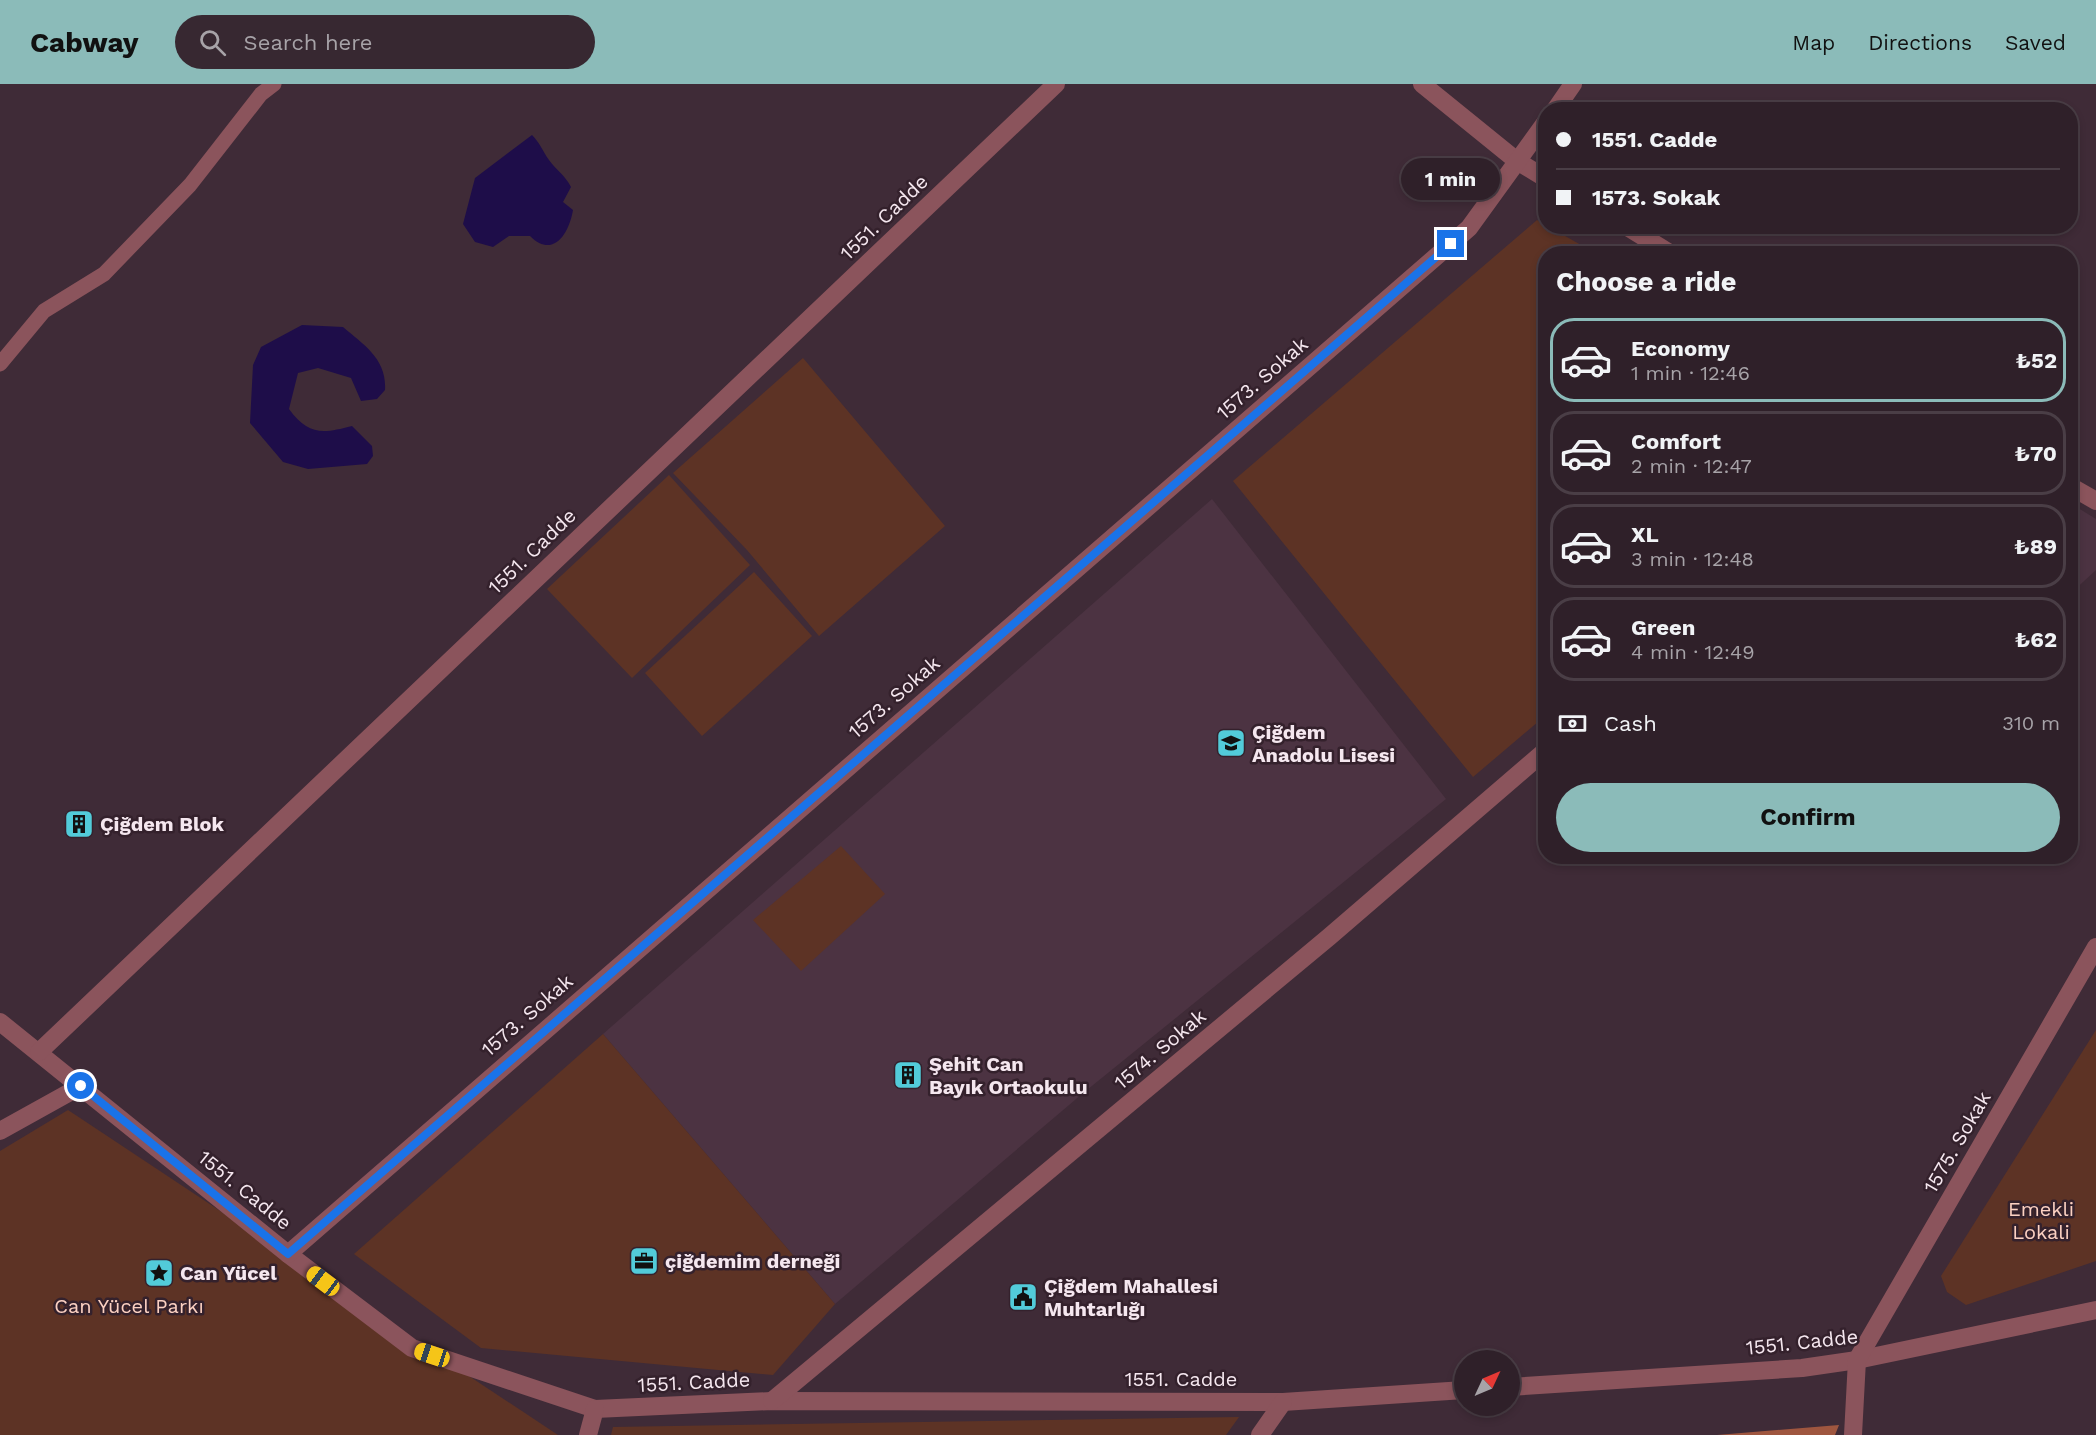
<!DOCTYPE html>
<meta charset="utf-8">
<style>
:root{--surface:#2f2029;--page:#372831;--text:#f1f3f6;--muted:#a7a3a8;--line:#4a3e46;--accent:#8bbbb9}
body{margin:0;font-family:"Work Sans",sans-serif;background:var(--page);color:var(--text);height:100vh;display:flex;flex-direction:column;font-size:22px;white-space:nowrap}
*{box-sizing:border-box;margin:0}
p{font-size:20px;color:var(--muted)}
.icon{flex:none;width:33px;height:33px;fill:none;stroke:currentColor;stroke-width:2;stroke-linecap:round;stroke-linejoin:round}
.map{position:relative;flex:1;overflow:hidden}
.drawer{position:absolute;left:1538px;top:162px;width:540px;height:618px;display:flex;flex-direction:column;background:var(--surface);border-radius:24px;box-shadow:0 3px 9px #0003,0 0 0 2px var(--line)}
.drawer>*{flex:none}
.hud{position:absolute;left:1538px;top:18px;width:540px;height:132px;border-radius:24px;box-shadow:0 3px 9px #0003,0 0 0 2px var(--line);display:grid;align-content:center;height:132px;padding:0 18px;background:var(--surface)}
.needle{width:39px;rotate:46deg}
.tools{position:absolute;left:1454px;top:1266px;display:grid;gap:12px}
.tools a{display:grid;place-items:center;width:66px;height:66px;border-radius:50%;background:var(--surface);box-shadow:0 3px 9px #0003,0 0 0 2px var(--line);font-size:30px}
.end{position:absolute;width:27px;height:27px;margin:-14px;border:8px solid #1a73e8;background:#fff;box-shadow:0 0 0 3px #fff}
.from{border-radius:50%}
.bubble{position:absolute;height:42px;border-radius:21px;background:var(--surface);box-shadow:0 3px 9px #0003,0 0 0 2px var(--line);font-size:20px;font-weight:700;line-height:42px;text-align:center}
.car{position:absolute;width:18px;height:36px;margin:-18px -9px;border-radius:8px;box-shadow:0 0 4px 2px #0007;background:linear-gradient(#f5c518 24%,#345 0 40%,#f5c518 0 76%,#345 0 86%,#f5c518 0)}
.hud b{display:flex;align-items:center;gap:21px;height:57px;font-size:22px}
.hud b+b{border-top:2px solid var(--line)}
.hud i{width:15px;height:15px;background:var(--text)}
ul{padding:0;list-style:none}
li{display:flex;align-items:center;gap:18px;height:84px;margin:0 12px 9px;padding:0 6px;border:3px solid var(--line);border-radius:24px}
li div{flex:1}
li b{display:block;font-size:22px}
li em{font-style:normal;font-weight:700}
li.current{border-color:var(--accent)}
li>.icon{width:54px;height:54px;stroke-width:1.5}
h2{padding:0 18px;font-size:27px;line-height:72px}
.pay{display:flex;align-items:center;gap:15px;height:66px;padding:0 18px;font-size:22px}
.pay p{margin-inline-start:auto}
.button{display:flex;gap:12px;margin-top:auto;padding:12px 18px}
.button a{flex:1;height:69px;border-radius:36px;background:var(--accent);color:#111;font-size:24px;font-weight:700;line-height:69px;text-align:center}
header{display:flex;align-items:center;gap:36px;box-sizing:border-box;height:84px;padding:0 30px;background:var(--accent);color:#111}
header strong{font-size:28px}
nav{display:flex;gap:33px;margin-inline-start:auto;font-size:21px}
.search{width:420px;height:54px;background:var(--page);display:flex;align-items:center;gap:15px;box-sizing:border-box;padding:0 21px;border-radius:33px;color:var(--muted);font-size:22px}
.map>svg:first-child{display:block}
</style>
<header>
<strong>Cabway</strong>
<div class="search"><svg class="icon" aria-label="search" viewBox="0 0 24 24"><circle cx="10" cy="10" r="6"/><path d="M15 15l6 6"/></svg>Search here</div>
<nav><a>Map</a><a>Directions</a><a>Saved</a></nav>
</header>
<div class="map">
<svg width="2096" height="1351" viewBox="0 0 2096 1351">
<rect width="100%" height="100%" fill="#3f2b37"/>
<g fill="#4c3342">
<polygon points="1212,415 1446,715 1082,1010 835,1220 603,950"/>
<polygon points="2070,419 2096,435 2096,486 2070,510"/>
</g>
<g fill="#5d3325">
<polygon points="1537,136 1595,169 1545,170 1545,632 1473,693 1233,397"/>
<polygon points="803,274 945,442 819,552 747,466 673,389"/>
<polygon points="669,391 750,481 632,594 547,505"/>
<polygon points="754,488 812,552 702,652 645,589"/>
<polygon points="841,762 885,810 801,887 753,836"/>
<polygon points="2096,946 2096,1177 1966,1221 1947,1208 1941,1192"/>
<polygon points="603,950 835,1220 773,1291 481,1264 354,1170"/>
<polygon points="68,1026 558,1351 0,1351 0,1067"/>
<polygon points="1239,1333 1226,1351 611,1351 613,1343"/>
</g>
<polygon fill="#9f563f" points="1839,1341 1835,1351 1717,1351"/>
<g fill="#1e0d49">
<path d="M 532,51 C 540,59 542,66 549,76 C 556,86 565,91 571,103 L 563,118 L 573,126 C 569,150 553,175 530,152 L 509,152 L 493,163 L 475,158 L 463,140 L 475,94 Z"/>
<path d="M 302,241 L 343,243 C 364,261 387,275 385,306 L 377,315 L 361,317 L 351,294 L 318,284 L 298,289 L 289,325 C 308,351 322,350 352,342 L 372,362 L 373,372 L 367,380 L 308,385 L 283,378 L 250,339 L 253,281 L 261,263 Z"/>
</g>
<g fill="none" stroke-linecap="round" stroke-linejoin="round">
<polyline stroke="#8b545c" stroke-width="15" points="0,280 44,227 104,190 190,101 261,10 274,0"/>
<g stroke="#8b545c" stroke-width="18">
<polyline points="1422,0 1517,77 1545,94"/>
<polyline points="1555,26 1573,0"/>
<polyline points="1626,142 1671,170"/>
<polyline points="2070,402 2096,417"/>
<polyline points="0,938 288,1170 412,1264 595,1325 772,1317 1283,1318 1464,1306"/>
<polyline points="39,968 1056,0"/>
<polyline points="0,1047 81,1002"/>
<polyline points="288,1170 1469,144 1545,39"/>
<polyline points="1509,1303 1802,1284 1857,1276 2096,1226"/>
<polyline points="772,1317 1329,853 1545,667"/>
<polyline points="588,1351 595,1325"/>
<polyline points="1260,1351 1283,1318"/>
<polyline points="1853,1351 1857,1276 2096,863"/>
</g>
</g>
<g fill="none" stroke-linecap="round" stroke-linejoin="round">
<polyline stroke="#1a73e8" stroke-width="8" points="81,1002 288,1170 1451,160"/>
</g>
<defs>
<g id="school-square" transform="scale(1.5)"><rect x="-9" y="-9" width="18" height="18" rx="4" fill="#52cbd9" stroke="#34212c"/><path d="M0-5L7-2L0 1L-7-2ZM-4 1L0 2.5L4 1V4Q0 6-4 4Z" fill="#111"/></g>
<g id="building-square" transform="scale(1.5)"><rect x="-9" y="-9" width="18" height="18" rx="4" fill="#52cbd9" stroke="#34212c"/><path d="M-4-6H4V6H1V3H-1V6H-4ZM-2.5-4.3h1.7v1.8h-1.7ZM.8-4.3h1.7v1.8H.8ZM-2.5-1h1.7V.8h-1.7ZM.8-1h1.7V.8H.8Z" fill="#111"/></g>
<g id="office-square" transform="scale(1.5)"><rect x="-9" y="-9" width="18" height="18" rx="4" fill="#52cbd9" stroke="#34212c"/><path d="M-6-3h4V-5.5h4V-3h4V5H-6ZM-1-4.5V-3h2v-1.5ZM-6 0V1H6V0Z" fill="#111"/></g>
<g id="sight-square" transform="scale(1.5)"><rect x="-9" y="-9" width="18" height="18" rx="4" fill="#52cbd9" stroke="#34212c"/><path d="M0-6L1.8-2.2L6-1.7L2.9 1.2L3.7 5.4L0 3.3L-3.7 5.4L-2.9 1.2L-6-1.7L-1.8-2.2Z" fill="#111"/></g>
<g id="civic-square" transform="scale(1.5)"><rect x="-9" y="-9" width="18" height="18" rx="4" fill="#52cbd9" stroke="#34212c"/><path d="M-.6-6.5H3V-4.5H.6V-3L4-1V1h2V6H-6V1h2V-1L-.6-3ZM-1.2 2.5V6h2.4V2.5Z" fill="#111"/></g>
</defs>
<g fill-rule="evenodd">
<use href="#school-square" x="1231" y="659"/>
<use href="#building-square" x="79" y="740"/>
<use href="#building-square" x="908" y="991"/>
<use href="#office-square" x="644" y="1177"/>
<use href="#sight-square" x="159" y="1189"/>
<use href="#civic-square" x="1023" y="1213"/>
</g>
<g text-anchor="middle" dominant-baseline="central" stroke-width="5" stroke-linejoin="round" paint-order="stroke">
<g font-size="20" fill="#f5e7ef" stroke="#34212c">
<text transform="translate(884 133) rotate(-44)">1551. Cadde</text>
<text transform="translate(1262 294) rotate(-41)">1573. Sokak</text>
<text transform="translate(532 467) rotate(-44)">1551. Cadde</text>
<text transform="translate(894 613) rotate(-41)">1573. Sokak</text>
<text transform="translate(527 931) rotate(-41)">1573. Sokak</text>
<text transform="translate(1160 965) rotate(-40)">1574. Sokak</text>
<text transform="translate(1957 1058) rotate(-60)">1575. Sokak</text>
<text transform="translate(245 1106) rotate(39)">1551. Cadde</text>
<text transform="translate(1802 1258) rotate(-6)">1551. Cadde</text>
<text x="1181" y="1295">1551. Cadde</text>
<text transform="translate(694 1298) rotate(-3)">1551. Cadde</text>
</g>
<g font-size="20" font-weight="bold" fill="#f5e7ef" stroke="#34212c" text-anchor="start">
<text x="1252" y="648">Çiğdem<tspan x="1252" dy="23">Anadolu Lisesi</tspan></text>
<text x="100" y="740">Çiğdem Blok</text>
<text x="929" y="980">Şehit Can<tspan x="929" dy="23">Bayık Ortaokulu</tspan></text>
<text x="665" y="1177">çiğdemim derneği</text>
<text x="180" y="1189">Can Yücel</text>
<text x="1044" y="1202">Çiğdem Mahallesi<tspan x="1044" dy="23">Muhtarlığı</tspan></text>
</g>
<g font-size="20" fill="#fcd1c2" stroke="#34212c">
<text x="2041" y="1125">Emekli<tspan x="2041" dy="23">Lokali</tspan></text>
<text x="129" y="1222">Can Yücel Parkı</text>
</g>
</g>
</svg>
<div class="tools">
<a><svg class="needle" viewBox="-14 -14 28 28"><path d="M0-13l5 13h-10z" fill="#e53935"/><path d="M0 13l5-13h-10z" fill="#a7a3a8"/></svg></a>
</div>
<i class="end from" style="left:81px;top:1002px"></i>
<i class="end" style="left:1451px;top:160px"></i>
<div class="bubble" style="left:1401px;top:74px;width:99px">1 min</div>
<i class="car" style="left:323px;top:1197px;rotate:307deg"></i>
<i class="car" style="left:432px;top:1271px;rotate:288deg"></i>
<div class="hud">
<b><i class="from"></i>1551. Cadde</b>
<b><i></i>1573. Sokak</b>
</div>
<section class="drawer">
<h2>Choose a ride</h2>
<ul>
<li class="current"><svg class="icon" aria-label="car" viewBox="0 0 24 24"><path d="M5 17H2v-5l4-1 3-4h7l3 4 3 1v5h-3M9 17h6M6 11h13"/><circle cx="7" cy="17" r="2"/><circle cx="17" cy="17" r="2"/></svg><div><b>Economy</b><p>1 min · 12:46</p></div><em>₺52</em></li>
<li><svg class="icon" aria-label="car" viewBox="0 0 24 24"><path d="M5 17H2v-5l4-1 3-4h7l3 4 3 1v5h-3M9 17h6M6 11h13"/><circle cx="7" cy="17" r="2"/><circle cx="17" cy="17" r="2"/></svg><div><b>Comfort</b><p>2 min · 12:47</p></div><em>₺70</em></li>
<li><svg class="icon" aria-label="car" viewBox="0 0 24 24"><path d="M5 17H2v-5l4-1 3-4h7l3 4 3 1v5h-3M9 17h6M6 11h13"/><circle cx="7" cy="17" r="2"/><circle cx="17" cy="17" r="2"/></svg><div><b>XL</b><p>3 min · 12:48</p></div><em>₺89</em></li>
<li><svg class="icon" aria-label="car" viewBox="0 0 24 24"><path d="M5 17H2v-5l4-1 3-4h7l3 4 3 1v5h-3M9 17h6M6 11h13"/><circle cx="7" cy="17" r="2"/><circle cx="17" cy="17" r="2"/></svg><div><b>Green</b><p>4 min · 12:49</p></div><em>₺62</em></li>
</ul>
<div class="pay"><svg class="icon" aria-label="cash" viewBox="0 0 24 24"><path d="M3 7h18v10H3z"/><circle cx="12" cy="12" r="2"/></svg>Cash<p>310 m</p></div>
<div class="button"><a>Confirm</a></div>
</section>
</div>
